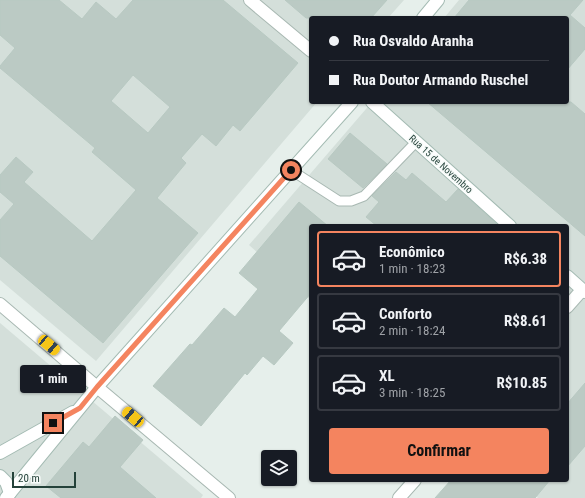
<!DOCTYPE html>
<html lang="pt">
<meta charset="utf-8">
<style>
:root{--surface:#171b24;--page:#242831;--text:#f1f3f6;--muted:#9ea1a6;--line:#363941;--accent:#f4845f}
body{margin:0;font-family:"Roboto Condensed",sans-serif;background:var(--page);color:var(--text);height:100vh;display:flex;flex-direction:column;font-size:15px;white-space:nowrap}
*{box-sizing:border-box;margin:0}
p{font-size:13px;color:var(--muted)}
.icon{flex:none;width:22px;height:22px;fill:none;stroke:currentColor;stroke-width:2;stroke-linecap:round;stroke-linejoin:round}
.map{position:relative;flex:1;overflow:hidden}
.drawer{position:absolute;left:309px;top:224px;width:260px;height:258px;display:flex;flex-direction:column;background:var(--surface);border-radius:4px;box-shadow:0 1px 3px #0004}
.drawer>*{flex:none}
.top-card{position:absolute;left:309px;top:16px;width:260px;height:88px;border-radius:4px;box-shadow:0 1px 3px #0004;display:grid;align-content:center;height:88px;padding:0 20px;background:var(--surface)}
.controls{position:absolute;left:261px;top:450px;display:grid;gap:8px}
.controls a{display:grid;place-items:center;width:36px;height:36px;border-radius:4px;background:var(--surface);box-shadow:0 1px 3px #0004;font-size:20px}
.scale{position:absolute;left:12px;bottom:10px;width:64px;box-sizing:border-box;padding-left:4px;border:2px solid #24423a;border-top:0;font-size:11px;line-height:14px;white-space:nowrap;color:#24423a;-webkit-text-stroke:3px #f7fbf9;paint-order:stroke}
.end{position:absolute;width:18px;height:18px;margin:-9px;border:5px solid #f4845f;background:#111;box-shadow:0 0 0 2px #111}
.from{border-radius:50%}
.bubble{position:absolute;height:28px;border-radius:4px;background:var(--surface);box-shadow:0 1px 3px #0004;font-size:13px;font-weight:700;line-height:28px;text-align:center}
.car{position:absolute;width:12px;height:24px;margin:-12px -6px;border-radius:5px;box-shadow:0 0 3px 1px #0007;background:linear-gradient(#f5c518 24%,#345 0 40%,#f5c518 0 76%,#345 0 86%,#f5c518 0)}
.top-card b{display:flex;align-items:center;gap:14px;height:38px;font-size:15px}
.top-card b+b{border-top:1px solid var(--line)}
.top-card i{width:10px;height:10px;background:var(--text)}
ul{padding:7px 0 0;list-style:none}
li{display:flex;align-items:center;gap:12px;height:56px;margin:0 8px 6px;padding:0 12px;border:2px solid var(--line);border-radius:4px}
li div{flex:1}
li b{display:block;font-size:15px}
li em{font-style:normal;font-weight:700}
li.active{border-color:var(--accent)}
li>.icon{width:36px;height:36px;stroke-width:1.5}
.button{display:flex;gap:8px;margin-top:auto;padding:8px 20px}
.button a{flex:1;height:46px;border-radius:4px;background:var(--accent);color:#111;font-size:16px;font-weight:700;line-height:46px;text-align:center}
.map>svg:first-child{display:block}
</style>
<div class="map">
<svg width="585" height="498" viewBox="0 0 585 498">
<rect width="100%" height="100%" fill="#e6efeb"/>
<g fill="#d4dfda">
<polygon points="0,0 404,0 388,18 311,18 311,102 317,102 96,361 0,280"/>
<polygon points="459,0 585,0 585,498 538,498 517,480 567,480 567,226 311,226 311,300 249,245 372,102 567,102 567,18 444,18"/>
<polygon points="0,323 203,495 201,498 0,498"/>
</g>
<g fill="#bbcac4" stroke="#b8c9c2" fill-rule="evenodd">
<path d="M 0,0 L 59,0 L 82,19 L 96,2 L 116,19 L 133,0 L 223,0 L 298,63 L 240,131 L 233,125 L 216,146 L 202,134 L 181,158 L 186,163 L 157,198 L 198,233 L 103,343 L 0,256 L 0,220 L 14,204 L 0,192 L 0,175 L 16,157 L 33,172 L 24,182 L 92,241 L 136,190 L 92,152 L 95,148 L 0,68 L 0,66 L 15,48 L 0,35 ZM 133,75 L 170,107 L 148,133 L 111,101 Z"/>
<polygon points="285,0 387,0 371,18 306,18"/>
<polygon points="469,0 583,0 570,15 585,28 585,49 567,70 567,18 454,18"/>
<polygon points="427,102 571,102 585,114 585,236"/>
<polygon points="350,133 387,164 363,188 328,159"/>
<polygon points="396,172 406,180 412,173 446,202 458,189 499,226 377,226 366,217 379,202 372,196"/>
<polygon points="299,202 328,226 311,226 311,293 279,331 293,343 274,365 263,356 247,375 245,373 201,426 153,386 190,344 192,345 224,308 235,317 258,289 239,273"/>
<polygon points="585,383 585,446 567,467 567,404"/>
<polygon points="115,416 143,440 120,467 156,498 61,498 46,486 83,442 89,447"/>
<polygon points="451,480 550,480 535,498 435,498"/>
</g>
<g fill="none" stroke-linecap="round" stroke-linejoin="round">
<g stroke="#a8b8b2" stroke-width="11">
<polyline id="service" points="291,170 339,201 351,201 364,196 416,142"/>
</g>
<g stroke="#a8b8b2" stroke-width="14">
<g id="minor">
<polyline points="567,307 582,290"/>
<polyline points="97,387 229,498"/>
<polyline points="399,498 415,480"/>
</g>
</g>
<g stroke="#a8b8b2" stroke-width="14">
<g id="tertiary">
<polyline points="250,0 311,51"/>
<polyline points="0,304 97,387"/>
</g>
</g>
<g stroke="#a4bbb3" stroke-width="14">
<g id="secondary">
<polyline points="423,18 438,0"/>
<polyline points="372,102 510,226"/>
<polyline points="567,276 585,292"/>
<polyline points="0,453 73,412"/>
<polyline points="0,476 6,482 10,493"/>
<polyline points="6,498 97,387 352,102"/>
</g>
</g>
<use href="#service" stroke="#fff" stroke-width="9"/>
<use href="#minor" stroke="#fff" stroke-width="12"/>
<use href="#tertiary" stroke="#fff" stroke-width="12"/>
<use href="#secondary" stroke="#fff" stroke-width="12"/>
</g>
<g fill="none" stroke-linecap="round" stroke-linejoin="round">
<polyline stroke="#f4845f" stroke-width="5" points="53,423 80,408 97,387 291,170"/>
</g>
<g text-anchor="middle" dominant-baseline="central" stroke-width="3" stroke-linejoin="round" paint-order="stroke">
<g font-size="10" fill="#24423a" stroke="#f7fbf9">
<text transform="translate(441 164) rotate(42)">Rua 15 de Novembro</text>
</g>
</g>
</svg>
<div class="controls">
<a><svg class="icon" aria-label="layers" viewBox="0 0 24 24"><path d="M12 4l9 5-9 5-9-5zM3 14l9 5 9-5"/></svg></a>
</div>
<div class="scale">20 m</div>
<i class="end from" style="left:291px;top:170px"></i>
<i class="end" style="left:53px;top:423px"></i>
<div class="bubble" style="left:20px;top:365px;width:66px">1 min</div>
<i class="car" style="left:49px;top:345px;rotate:130deg"></i>
<i class="car" style="left:133px;top:417px;rotate:310deg"></i>
<div class="top-card">
<b><i class="from"></i>Rua Osvaldo Aranha</b>
<b><i></i>Rua Doutor Armando Ruschel</b>
</div>
<section class="drawer">
<ul>
<li class="active"><svg class="icon" aria-label="car" viewBox="0 0 24 24"><path d="M5 17H2v-5l4-1 3-4h7l3 4 3 1v5h-3M9 17h6M6 11h13"/><circle cx="7" cy="17" r="2"/><circle cx="17" cy="17" r="2"/></svg><div><b>Econômico</b><p>1 min · 18:23</p></div><em>R$6.38</em></li>
<li><svg class="icon" aria-label="car" viewBox="0 0 24 24"><path d="M5 17H2v-5l4-1 3-4h7l3 4 3 1v5h-3M9 17h6M6 11h13"/><circle cx="7" cy="17" r="2"/><circle cx="17" cy="17" r="2"/></svg><div><b>Conforto</b><p>2 min · 18:24</p></div><em>R$8.61</em></li>
<li><svg class="icon" aria-label="car" viewBox="0 0 24 24"><path d="M5 17H2v-5l4-1 3-4h7l3 4 3 1v5h-3M9 17h6M6 11h13"/><circle cx="7" cy="17" r="2"/><circle cx="17" cy="17" r="2"/></svg><div><b>XL</b><p>3 min · 18:25</p></div><em>R$10.85</em></li>
</ul>
<div class="button"><a>Confirmar</a></div>
</section>
</div>
